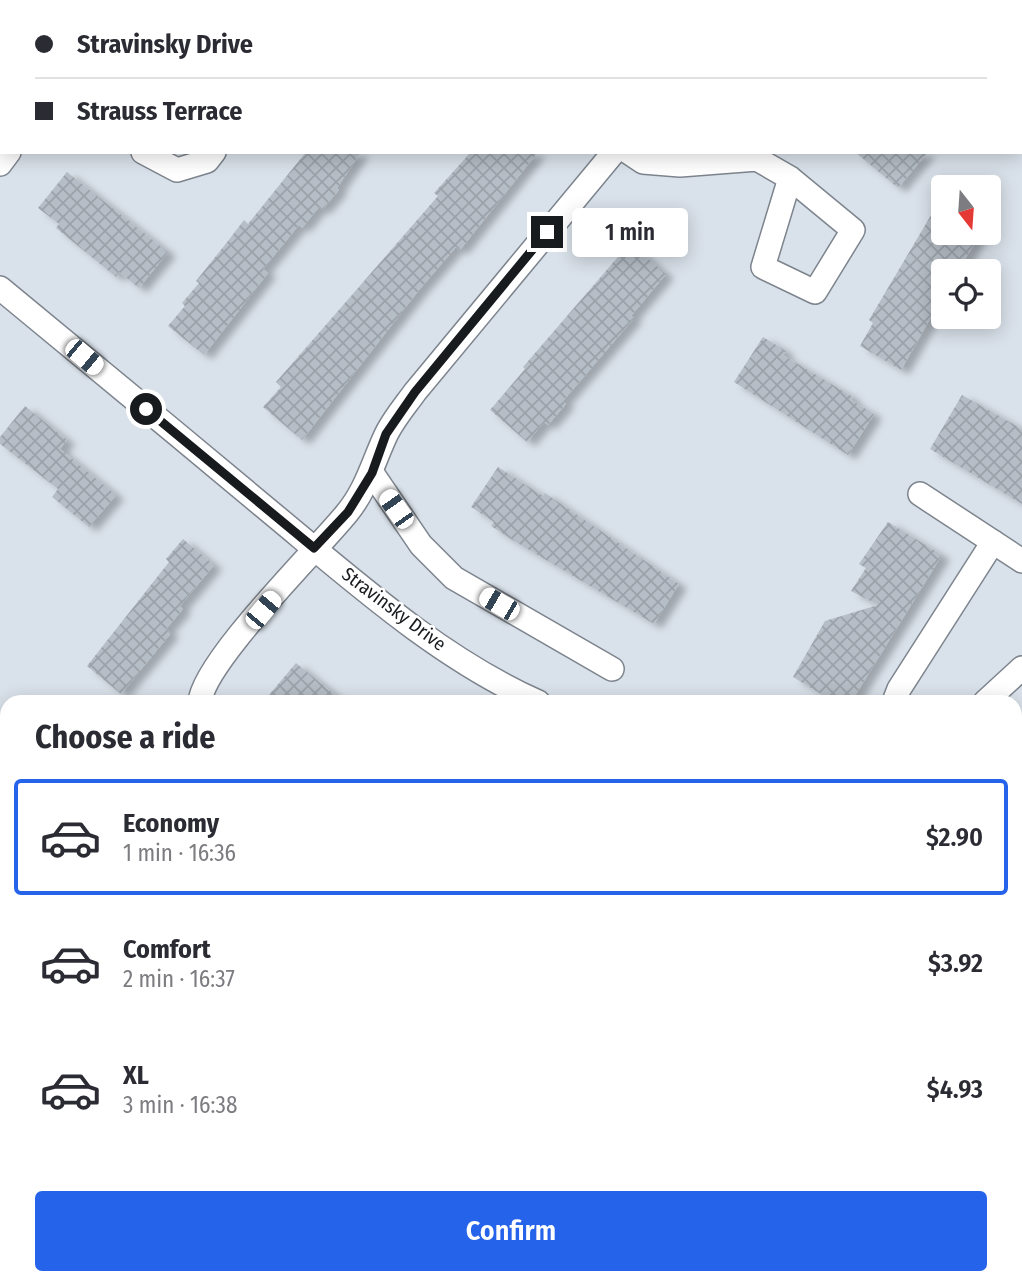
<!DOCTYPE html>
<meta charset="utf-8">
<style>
:root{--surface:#fff;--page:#f7f7f7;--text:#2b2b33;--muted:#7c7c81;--line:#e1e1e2;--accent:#2563eb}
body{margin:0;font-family:"Fira Sans Condensed",sans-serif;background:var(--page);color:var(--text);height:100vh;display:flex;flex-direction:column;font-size:26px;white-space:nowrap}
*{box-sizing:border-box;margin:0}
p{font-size:23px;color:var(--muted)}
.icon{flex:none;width:38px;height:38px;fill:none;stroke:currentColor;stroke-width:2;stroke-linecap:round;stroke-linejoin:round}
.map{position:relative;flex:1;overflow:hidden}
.side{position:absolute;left:0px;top:695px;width:1022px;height:590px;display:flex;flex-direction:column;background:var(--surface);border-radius:21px 21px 0 0;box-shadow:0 4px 18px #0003}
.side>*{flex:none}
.hud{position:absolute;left:0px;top:0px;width:1022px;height:154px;box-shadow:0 4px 18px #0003;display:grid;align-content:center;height:154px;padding:0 35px;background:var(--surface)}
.needle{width:46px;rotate:163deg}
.tools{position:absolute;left:931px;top:175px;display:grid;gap:14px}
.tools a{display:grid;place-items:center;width:70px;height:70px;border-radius:7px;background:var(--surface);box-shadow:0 4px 18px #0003;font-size:35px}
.end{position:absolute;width:32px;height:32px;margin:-16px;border:9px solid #181b1e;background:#fff;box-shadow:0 0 0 4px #fff}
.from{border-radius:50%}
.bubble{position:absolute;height:49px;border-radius:7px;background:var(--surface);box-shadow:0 4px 18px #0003;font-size:23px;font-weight:600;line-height:49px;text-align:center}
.car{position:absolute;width:21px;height:42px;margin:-21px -10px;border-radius:9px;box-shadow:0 0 5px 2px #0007;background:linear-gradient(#fff 24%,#345 0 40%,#fff 0 76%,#345 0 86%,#fff 0)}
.hud b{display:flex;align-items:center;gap:24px;height:66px;font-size:26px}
.hud b+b{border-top:2px solid var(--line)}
.hud i{width:18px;height:18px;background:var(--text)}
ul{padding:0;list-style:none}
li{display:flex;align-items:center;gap:21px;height:116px;margin:0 14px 10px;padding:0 21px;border:4px solid transparent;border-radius:7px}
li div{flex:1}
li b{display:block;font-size:26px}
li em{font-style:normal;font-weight:600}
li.selected{border-color:var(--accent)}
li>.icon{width:63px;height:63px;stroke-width:1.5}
h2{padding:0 35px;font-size:32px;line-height:84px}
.button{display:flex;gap:14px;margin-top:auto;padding:14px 35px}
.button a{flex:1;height:80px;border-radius:7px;background:var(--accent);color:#fff;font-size:28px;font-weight:600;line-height:80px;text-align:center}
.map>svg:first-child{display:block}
</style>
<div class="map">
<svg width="1022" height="1283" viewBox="0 0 1022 1283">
<defs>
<pattern id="forest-firs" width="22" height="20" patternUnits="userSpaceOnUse" patternTransform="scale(1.75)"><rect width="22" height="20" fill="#7da5d1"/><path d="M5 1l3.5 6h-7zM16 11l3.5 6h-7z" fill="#6586a9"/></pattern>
<pattern id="building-cross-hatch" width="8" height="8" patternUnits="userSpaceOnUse" patternTransform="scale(1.75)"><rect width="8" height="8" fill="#b5bdc6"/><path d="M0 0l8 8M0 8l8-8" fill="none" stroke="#9ba2aa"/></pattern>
<filter id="shadow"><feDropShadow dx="8" dy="4.5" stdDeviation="3.5" flood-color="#0004"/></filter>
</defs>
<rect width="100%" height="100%" fill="#d9e1ea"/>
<polygon fill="#a3c3e6" points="1022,1040 1022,1127 1015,1132 1015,1047"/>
<g fill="url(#forest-firs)">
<polygon points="1022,724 1022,801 1015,806 1015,729"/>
<polygon points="1022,862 1022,998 1015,1006 1015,871"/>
<polygon points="111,1278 408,1278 393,1283 152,1283"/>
</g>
<g fill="url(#building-cross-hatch)" filter="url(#shadow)">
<polygon points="306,152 361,152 337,188 339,190 322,210 319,207 302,228 299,225 263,269 268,273 204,355 168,326 185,306 182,303 199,283 196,281 228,241 244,220 248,224"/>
<polygon points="471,152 538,152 460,250 456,247 419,290 302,440 263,407 281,387 276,382 365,280 438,196 434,193"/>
<polygon points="855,152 928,152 898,188"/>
<polygon points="67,172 168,252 139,288 119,272 116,277 56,228 59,224 38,208"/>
<polygon points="943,195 943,233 981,233 958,271 943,271 943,296 901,370 860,346 873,323 869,320"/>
<polygon points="630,243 666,274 631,316 634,318 563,401 566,404 548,425 544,422 527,442 490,410 525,369 523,367"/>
<polygon points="763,337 786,351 783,355 853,397 851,400 874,414 848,455 734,382"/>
<polygon points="962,395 1022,429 1022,504 930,449"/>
<polygon points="25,406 67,440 60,449 116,495 89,527 52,497 58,489 0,444 0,437"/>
<polygon points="498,467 543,496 545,493 679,584 654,624 514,541 491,526 494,522 471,507"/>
<polygon points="888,522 942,555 851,702 834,702 793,677 825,621 878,605 851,591 866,568 859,564"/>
<polygon points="183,539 214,565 180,606 183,609 166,629 171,633 121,694 87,666 169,562 166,559"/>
<polygon points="296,663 344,702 263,702"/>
</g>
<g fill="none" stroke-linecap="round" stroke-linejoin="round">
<g stroke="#7d848d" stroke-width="26">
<g id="street">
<polyline points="734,2 736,0"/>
<polyline points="0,41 2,43"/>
<polyline points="143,152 177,170 207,161 214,152"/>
<polyline points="628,152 643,162 680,165 757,159 790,178 853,230 815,292 763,267 790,178"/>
<polyline points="0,164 9,152"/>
<path d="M 0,288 C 91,363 183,439 274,515 C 356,583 441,659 538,702"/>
<polyline points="372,473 421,545 454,578 612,669"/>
<polyline points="920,494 1022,561"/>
<path d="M 200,702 C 203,662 317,550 347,513 C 366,490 373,463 385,437 C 392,421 405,406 415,392 L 614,152"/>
<polyline points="894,702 899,689 993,542"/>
<polyline points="985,702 1022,668"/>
<polyline points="0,935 7,927"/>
<polyline points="0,1011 7,1017"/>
</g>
</g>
<g stroke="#4777aa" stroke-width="42">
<g id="highway">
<polyline points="1015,1190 1022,1186"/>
<polyline points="846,1283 858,1278"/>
</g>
</g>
<use href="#street" stroke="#fff" stroke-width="23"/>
<use href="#highway" stroke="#60a9f6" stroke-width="38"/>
</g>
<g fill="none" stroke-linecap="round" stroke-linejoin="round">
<polyline stroke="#181b1e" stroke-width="9" points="146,409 314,548 348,512 372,473 386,434 415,392 547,232"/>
</g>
<g text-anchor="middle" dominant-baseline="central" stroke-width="5" stroke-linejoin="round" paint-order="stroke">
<g font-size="19" fill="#181b1e" stroke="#fff">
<text transform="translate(394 609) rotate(37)">Stravinsky Drive</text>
</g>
</g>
</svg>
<div class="tools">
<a><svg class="needle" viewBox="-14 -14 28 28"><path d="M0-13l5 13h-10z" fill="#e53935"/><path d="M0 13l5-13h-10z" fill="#7c7c81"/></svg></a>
<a><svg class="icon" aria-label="locate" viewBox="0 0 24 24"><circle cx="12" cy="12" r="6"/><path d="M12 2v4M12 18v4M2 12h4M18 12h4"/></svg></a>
</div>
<i class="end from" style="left:146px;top:409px"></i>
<i class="end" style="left:547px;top:232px"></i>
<div class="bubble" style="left:572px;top:208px;width:116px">1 min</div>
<i class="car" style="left:84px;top:357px;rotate:130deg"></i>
<i class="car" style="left:396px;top:509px;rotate:325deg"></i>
<i class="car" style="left:499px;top:604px;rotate:300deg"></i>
<i class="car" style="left:263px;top:610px;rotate:40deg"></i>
<div class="hud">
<b><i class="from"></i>Stravinsky Drive</b>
<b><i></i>Strauss Terrace</b>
</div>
<section class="side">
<h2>Choose a ride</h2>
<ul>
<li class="selected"><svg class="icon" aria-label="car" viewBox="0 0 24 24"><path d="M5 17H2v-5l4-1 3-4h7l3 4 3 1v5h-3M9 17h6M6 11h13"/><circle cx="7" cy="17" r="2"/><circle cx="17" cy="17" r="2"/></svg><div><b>Economy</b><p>1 min · 16:36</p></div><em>$2.90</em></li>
<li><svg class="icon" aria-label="car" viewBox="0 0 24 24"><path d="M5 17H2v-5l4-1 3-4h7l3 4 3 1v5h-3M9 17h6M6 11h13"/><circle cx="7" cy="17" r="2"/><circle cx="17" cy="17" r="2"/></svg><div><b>Comfort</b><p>2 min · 16:37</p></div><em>$3.92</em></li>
<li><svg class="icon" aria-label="car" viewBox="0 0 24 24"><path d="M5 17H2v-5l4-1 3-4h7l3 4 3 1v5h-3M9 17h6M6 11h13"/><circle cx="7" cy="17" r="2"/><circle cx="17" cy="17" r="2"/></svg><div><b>XL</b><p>3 min · 16:38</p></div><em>$4.93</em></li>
</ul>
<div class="button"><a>Confirm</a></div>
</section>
</div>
